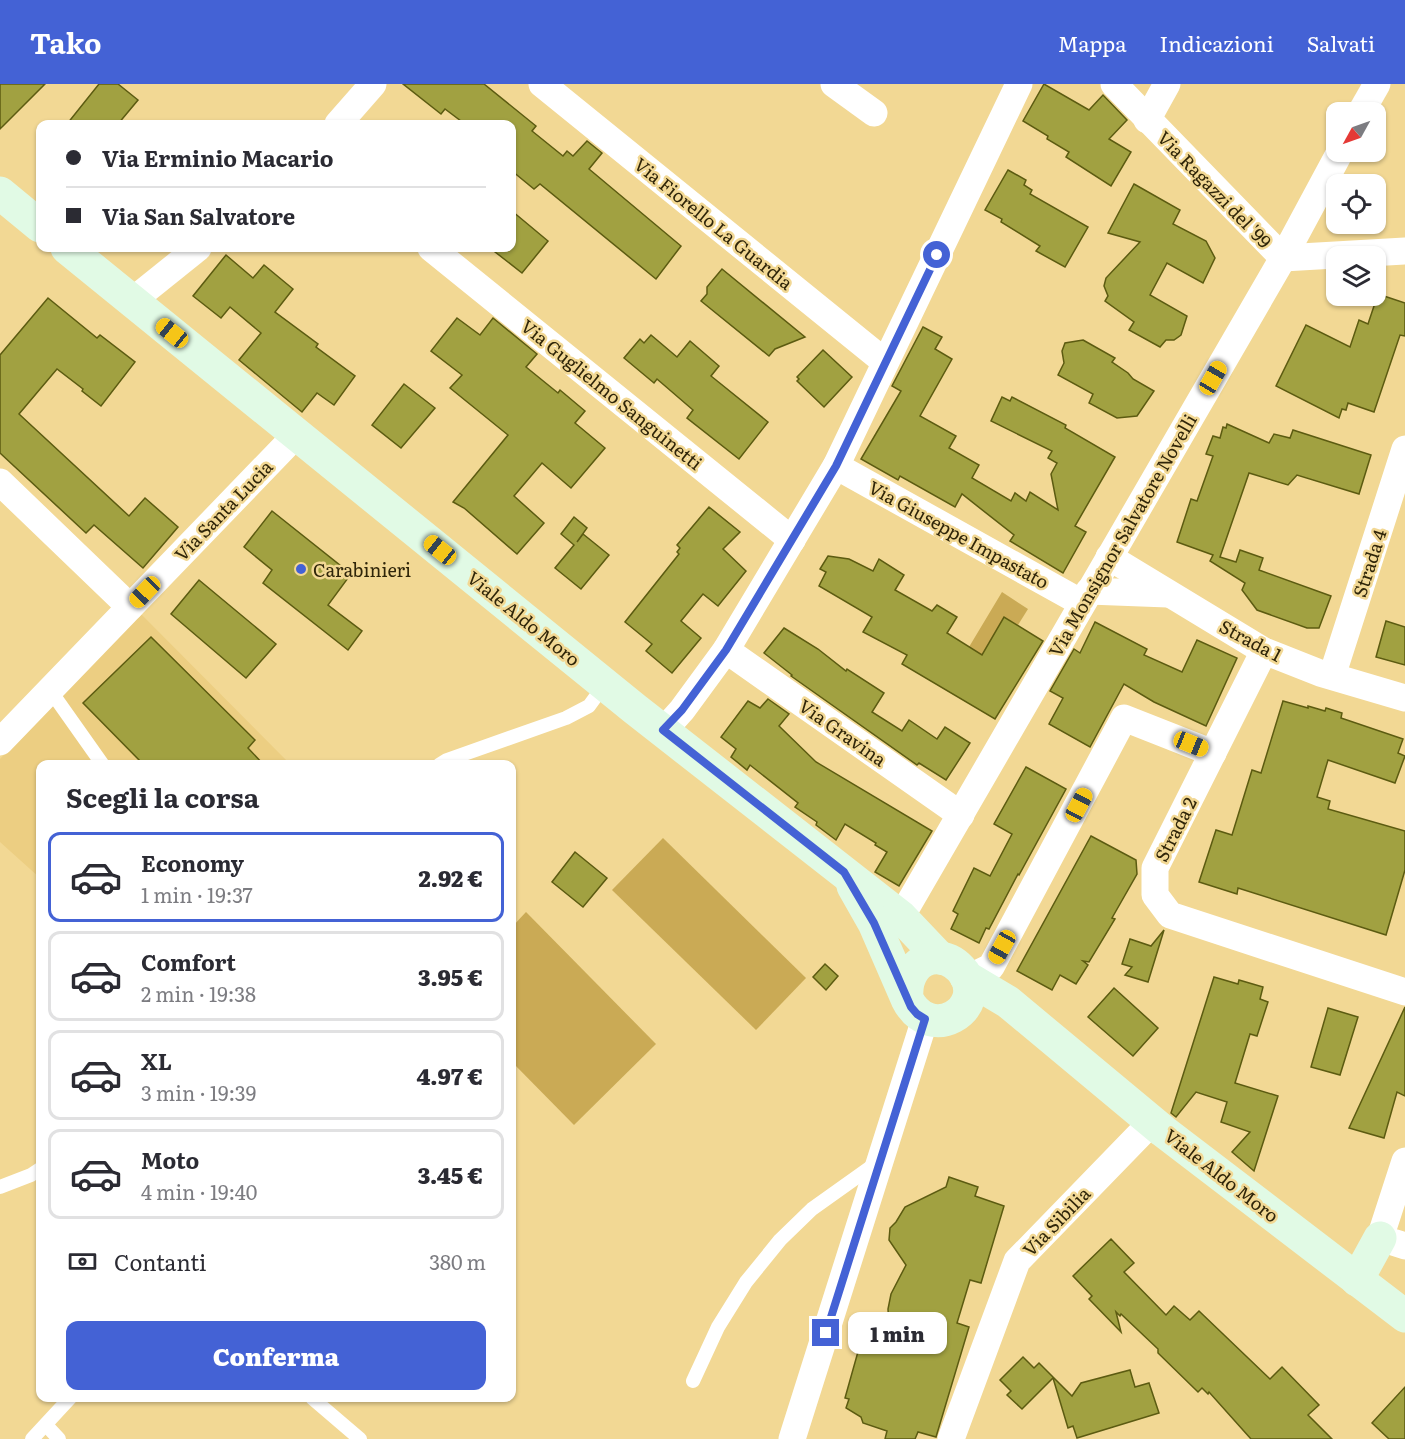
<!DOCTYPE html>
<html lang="it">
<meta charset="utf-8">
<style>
:root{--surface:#fff;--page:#f2f2f3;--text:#2b2b33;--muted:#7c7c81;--line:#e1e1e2;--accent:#4462d5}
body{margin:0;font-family:Literata,serif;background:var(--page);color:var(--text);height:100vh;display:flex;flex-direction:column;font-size:22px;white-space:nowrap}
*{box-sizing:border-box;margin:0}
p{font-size:20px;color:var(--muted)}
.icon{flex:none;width:33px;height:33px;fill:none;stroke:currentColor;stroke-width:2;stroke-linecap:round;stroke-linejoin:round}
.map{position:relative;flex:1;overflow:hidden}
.panel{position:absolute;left:36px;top:676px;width:480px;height:642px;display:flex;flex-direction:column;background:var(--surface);border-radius:12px;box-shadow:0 2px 4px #0004}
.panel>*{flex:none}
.hud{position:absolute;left:36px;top:36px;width:480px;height:132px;border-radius:12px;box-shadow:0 2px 4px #0004;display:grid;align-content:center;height:132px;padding:0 30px;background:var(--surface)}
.needle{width:39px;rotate:230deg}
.fabs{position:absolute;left:1326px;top:18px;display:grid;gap:12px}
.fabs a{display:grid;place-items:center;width:60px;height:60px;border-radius:12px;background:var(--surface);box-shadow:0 2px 4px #0004;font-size:30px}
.end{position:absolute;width:27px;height:27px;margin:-14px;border:8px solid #4462d5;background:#fff;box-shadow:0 0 0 3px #fff}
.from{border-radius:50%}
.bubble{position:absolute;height:42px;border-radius:12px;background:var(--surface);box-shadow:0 2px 4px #0004;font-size:20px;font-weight:800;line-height:42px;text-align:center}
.car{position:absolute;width:18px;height:36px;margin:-18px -9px;border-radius:8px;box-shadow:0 0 4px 2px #0007;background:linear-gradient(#f5c518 24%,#345 0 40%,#f5c518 0 76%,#345 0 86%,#f5c518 0)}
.hud b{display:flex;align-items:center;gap:21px;height:57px;font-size:22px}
.hud b+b{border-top:2px solid var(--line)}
.hud i{width:15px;height:15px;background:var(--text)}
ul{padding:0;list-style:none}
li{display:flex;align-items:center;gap:18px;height:90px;margin:0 12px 9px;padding:0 18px;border:3px solid var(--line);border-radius:12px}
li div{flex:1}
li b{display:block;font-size:22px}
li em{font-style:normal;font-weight:800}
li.selected{border-color:var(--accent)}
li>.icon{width:54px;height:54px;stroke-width:1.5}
h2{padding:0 30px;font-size:27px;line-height:72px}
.pay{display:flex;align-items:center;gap:15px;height:66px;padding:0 30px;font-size:22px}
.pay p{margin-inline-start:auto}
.primary-button{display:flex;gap:12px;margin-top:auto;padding:12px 30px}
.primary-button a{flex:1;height:69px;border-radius:12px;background:var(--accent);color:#fff;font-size:24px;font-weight:800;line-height:69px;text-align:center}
header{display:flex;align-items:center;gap:36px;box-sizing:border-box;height:84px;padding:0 30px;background:var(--accent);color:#fff}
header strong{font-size:28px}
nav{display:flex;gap:33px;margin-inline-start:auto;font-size:21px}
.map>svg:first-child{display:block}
</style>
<header>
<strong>Tako</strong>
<nav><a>Mappa</a><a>Indicazioni</a><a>Salvati</a></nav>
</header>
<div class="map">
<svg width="1405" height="1355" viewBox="0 0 1405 1355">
<rect width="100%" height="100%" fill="#f2d894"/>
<polygon fill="#ecce82" points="139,528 291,681 40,681 40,794 0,758 0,675"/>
<g fill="#caaa55">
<polygon points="1002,508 1028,525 1018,541 1004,533 982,571 969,563"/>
<polygon points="663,754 806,894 756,946 612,806"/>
<polygon points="526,828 656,960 574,1041 512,978 512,843"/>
</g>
<g fill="#a1a141" stroke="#5c5b11" stroke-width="1.5">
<polygon points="0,0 45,0 0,45"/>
<polygon points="99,0 118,0 138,16 118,40 67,40"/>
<polygon points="403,0 484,0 536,42 532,47 563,72 567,67 573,72 587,57 602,69 589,85 681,162 656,195 540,100 534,105 512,87 512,40 465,40 445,25 441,30"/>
<polygon points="1044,0 1089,26 1103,11 1127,36 1109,55 1131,68 1111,102 1066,73 1069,68 1047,55 1048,52 1023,37"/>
<polygon points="1008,86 1026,96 1024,101 1032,106 1030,110 1088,143 1065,183 1036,167 1040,162 1001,138 1002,135 985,126"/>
<polygon points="1134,100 1180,126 1173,140 1206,157 1215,174 1203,199 1167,179 1150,211 1187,232 1181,251 1174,256 1166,256 1160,263 1129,246 1134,238 1105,217 1108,212 1104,202 1106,194 1140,158 1108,149"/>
<polygon points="512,127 548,157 522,189 490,164 512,164"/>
<polygon points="226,171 253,194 264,181 293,205 275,228 318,260 316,263 355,292 334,321 317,309 302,328 239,276 261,249 230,223 221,234 193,212"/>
<polygon points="722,185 805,253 775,265 769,272 701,217 707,210 707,203"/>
<polygon points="1378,210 1405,219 1405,252 1400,251 1374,328 1348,319 1346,326 1342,325 1339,334 1276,302 1306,241 1350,263 1359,236 1368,240"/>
<polygon points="48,214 97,254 100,251 135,278 101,322 82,307 83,305 57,285 19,330 129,432 145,414 178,443 143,484 94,441 86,449 0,369 0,271"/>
<polygon points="457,234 480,251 493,234 537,270 526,283 558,309 560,306 585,327 575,339 605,364 571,404 542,379 514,412 544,439 517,470 464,424 453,418 508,351 450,304 462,291 431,267"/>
<polygon points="923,243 942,253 935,265 952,275 920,332 956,352 949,364 979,381 972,394 1011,417 1015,409 1026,417 1030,408 1058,426 1051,390 1057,379 1048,374 1052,367 991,337 1002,313 1010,317 1012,313 1066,341 1065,344 1115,373 1075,442 1086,448 1063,489 1010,457 1014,451 962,410 955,423 900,392 898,396 861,375 901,307 892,302"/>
<polygon points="651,251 677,273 690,257 719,282 711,292 768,338 739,375 687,334 693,326 657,295 654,299 624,274 640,255 644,259"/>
<polygon points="1083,256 1115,274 1112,278 1128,289 1133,295 1154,307 1137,332 1117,334 1089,319 1093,310 1058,291 1064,279 1062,267 1065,259"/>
<polygon points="823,266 852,293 824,323 797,297 799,295 797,293"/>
<polygon points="404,300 435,324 401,364 372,341"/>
<polygon points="1227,340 1269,359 1274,350 1290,354 1293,346 1371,371 1359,410 1297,391 1288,401 1249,389 1220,473 1236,478 1240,466 1263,474 1259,486 1331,512 1319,544 1307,544 1257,526 1242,506 1245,499 1210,477 1213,471 1177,458 1191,415 1197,417 1213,372 1206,370 1213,352 1220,354 1223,343 1226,344"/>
<polygon points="709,423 740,448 723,465 746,487 718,522 703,510 681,537 701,554 672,589 646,567 652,560 625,538 679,470 677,468 680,464 677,461"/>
<polygon points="272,427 351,490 328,521 362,547 348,566 263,499 272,486 244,463"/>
<polygon points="574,433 587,444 577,458 583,450 609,471 581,505 555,484 574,461 561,450"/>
<polygon points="828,472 849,475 873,487 879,475 904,491 895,506 932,527 937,521 957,533 947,549 982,571 1004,533 1043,557 995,635 902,580 907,571 863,548 872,533 819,502 826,488 820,485"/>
<polygon points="199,496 276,560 246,594 171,530"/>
<polygon points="1386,537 1405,543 1405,581 1376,573"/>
<polygon points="1095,538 1147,565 1144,571 1182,588 1197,556 1237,574 1206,642 1154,618 1124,600 1090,663 1049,640 1063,614 1050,607 1074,565 1080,569"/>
<polygon points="784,544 818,565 846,587 847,585 884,609 872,628 902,647 909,636 937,655 945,643 970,659 946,696 919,679 917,681 791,592 792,591 764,569"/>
<polygon points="151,553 255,656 248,664 264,681 144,681 83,619"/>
<polygon points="768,615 789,630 779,642 816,678 932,747 899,802 875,788 887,768 875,761 876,759 845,740 836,756 816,741 817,738 795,723 798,719 750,681 747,686 731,673 736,665 721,653 748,617 760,624"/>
<polygon points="1283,617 1308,624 1308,622 1325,627 1326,624 1342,629 1341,634 1403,655 1398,669 1405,672 1395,699 1328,676 1317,713 1330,717 1328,725 1405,747 1405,786 1386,851 1238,804 1237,810 1199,798 1216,746 1232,751 1252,686 1261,689"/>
<polygon points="1026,683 1066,705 1019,791 1018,790 989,845 986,844 979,859 951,845 958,830 953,827 974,784 990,792 1012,750 994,740"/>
<polygon points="1091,752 1136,776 1137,790 1112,834 1115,835 1089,878 1083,877 1088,881 1076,900 1060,891 1052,906 1017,887"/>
<polygon points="575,768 607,794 583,823 552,798"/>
<polygon points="1164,846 1148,898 1125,891 1132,883 1122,880 1130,855 1151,862"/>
<polygon points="825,880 838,892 826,906 813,893"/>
<polygon points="1214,893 1238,900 1239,896 1263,903 1260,915 1268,918 1257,952 1250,950 1235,999 1278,1012 1254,1087 1232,1068 1250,1048 1221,1038 1227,1018 1196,1008 1176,1033 1171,1029"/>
<polygon points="1114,904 1158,944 1133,972 1088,933"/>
<polygon points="1405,923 1405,1012 1397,1008 1384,1054 1349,1044"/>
<polygon points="1328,924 1358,933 1340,991 1311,983"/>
<polygon points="949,1093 978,1103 975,1112 1004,1122 981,1199 970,1196 957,1239 969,1243 936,1353 918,1348 915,1355 885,1355 887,1347 863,1339 861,1333 846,1324 849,1315 845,1314 861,1257 889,1242 888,1225 891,1210 906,1181 889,1156 890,1144 896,1138 905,1123 946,1103"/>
<polygon points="1111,1155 1134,1179 1124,1188 1166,1231 1174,1222 1190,1236 1199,1227 1270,1295 1282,1283 1319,1321 1308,1331 1332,1355 1251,1355 1209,1308 1208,1310 1202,1304 1198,1308 1158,1269 1158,1265 1121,1230 1120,1232 1116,1228 1121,1248 1089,1215 1092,1212 1073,1192"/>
<polygon points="1023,1273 1034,1284 1039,1279 1072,1312 1081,1299 1130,1286 1135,1303 1149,1299 1159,1329 1077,1354 1073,1342 1068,1344 1053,1294 1022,1325 1007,1311 1011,1307 1000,1296"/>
<polygon points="1405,1303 1405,1355 1389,1355 1372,1339"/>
</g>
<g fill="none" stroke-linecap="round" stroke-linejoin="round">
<g stroke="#fff" stroke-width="14">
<polyline points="50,606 103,681"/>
<polyline points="439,681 447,676 566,634 589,622 605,600"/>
<polyline points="0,1103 31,1091 40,1085"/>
<polyline points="693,1297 718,1243 746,1198 780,1156 812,1125 878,1078"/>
<polyline points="312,1314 360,1355"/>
<polyline points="46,1341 59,1355"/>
<polyline points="32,1355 70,1314"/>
</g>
<g stroke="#fff" stroke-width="27">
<polyline points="542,0 885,278"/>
<polyline points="834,0 874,29"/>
<polyline points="1114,0 1283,174 1405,167"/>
<polyline points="1361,28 1377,0"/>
<polyline points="1147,36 1167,0"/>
<polyline points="338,40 373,0"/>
<polyline points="431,164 792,456"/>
<polyline points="132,217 198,164"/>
<polyline points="836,382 1082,519"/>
<polyline points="0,398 130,523"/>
<polyline points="1109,473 1264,567 1320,589 1405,614"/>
<polyline points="1089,507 1168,510"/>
<polyline points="726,566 961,731"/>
<polyline points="1264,567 1155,784 1155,811 1170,831 1405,908"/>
<polyline points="1332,592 1405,365"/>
<polyline points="664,646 682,626 726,566 836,382 1019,0"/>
<polyline points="0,658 297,350"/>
<polyline points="901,833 1283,174 1340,68"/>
<polyline points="968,894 991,883 1124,634 1213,669"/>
<polyline points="1405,1077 1380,1154 1405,1162"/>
<polyline points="792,1355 925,935"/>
<polyline points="951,1355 1017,1177 1152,1038"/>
</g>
<g stroke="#e1fae5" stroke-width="33">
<polyline points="0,109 40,142"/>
<polyline points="67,164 635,625 901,833 940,874"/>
<path d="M 853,802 L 874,839 L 907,915 C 930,961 988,925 964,889 C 958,881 950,875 940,874 C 916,872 905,894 907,915"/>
<polyline points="966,893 1008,918 1163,1047 1405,1232"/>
<polyline points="1357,1196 1380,1154"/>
</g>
</g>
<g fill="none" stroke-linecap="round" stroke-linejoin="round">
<polyline stroke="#4462d5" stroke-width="8" points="826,1249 925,935 917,930 911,923 874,839 844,788 663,646 682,626 726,566 836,382 937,171"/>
</g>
<circle fill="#4462d5" stroke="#f2d894" stroke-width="2" cx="301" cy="485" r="6"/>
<g text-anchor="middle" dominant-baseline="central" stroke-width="5" stroke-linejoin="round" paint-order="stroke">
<g font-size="18" fill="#2f2509" stroke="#f2d894">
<text transform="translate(1215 105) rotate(46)">Via Ragazzi del '99</text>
<text transform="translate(714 139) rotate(39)">Via Fiorello La Guardia</text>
<text transform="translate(612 310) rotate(39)">Via Guglielmo Sanguinetti</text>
<text transform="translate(223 426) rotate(-46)">Via Santa Lucia</text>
<text transform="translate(959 450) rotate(29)">Via Giuseppe Impastato</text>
<text transform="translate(1122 451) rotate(-60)">Via Monsignor Salvatore Novelli</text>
<text transform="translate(1369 479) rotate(-72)">Strada 4</text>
<text transform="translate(524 534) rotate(39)">Viale Aldo Moro</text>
<text transform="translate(1251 556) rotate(28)">Strada 1</text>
<text transform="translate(843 648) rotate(35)">Via Gravina</text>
<text transform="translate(1175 745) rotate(-63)">Strada 2</text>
<text transform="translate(1222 1091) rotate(38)">Viale Aldo Moro</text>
<text transform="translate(1056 1137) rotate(-46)">Via Sibilia</text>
</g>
<g font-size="18" fill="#2f2509" stroke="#f2d894" text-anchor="start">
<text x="313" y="485">Carabinieri</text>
</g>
</g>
</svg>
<div class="fabs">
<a><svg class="needle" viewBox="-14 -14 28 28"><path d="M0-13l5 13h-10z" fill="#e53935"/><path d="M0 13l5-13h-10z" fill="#7c7c81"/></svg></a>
<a><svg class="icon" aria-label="locate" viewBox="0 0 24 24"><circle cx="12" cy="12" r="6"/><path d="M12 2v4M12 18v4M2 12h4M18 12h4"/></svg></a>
<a><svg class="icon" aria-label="layers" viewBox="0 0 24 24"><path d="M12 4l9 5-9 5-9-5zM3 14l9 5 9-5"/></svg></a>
</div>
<i class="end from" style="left:937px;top:171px"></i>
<i class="end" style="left:826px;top:1249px"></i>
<div class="bubble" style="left:848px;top:1228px;width:99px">1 min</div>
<i class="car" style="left:172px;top:249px;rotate:309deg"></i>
<i class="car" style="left:1213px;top:294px;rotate:30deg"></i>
<i class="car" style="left:440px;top:466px;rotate:309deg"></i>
<i class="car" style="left:145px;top:508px;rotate:224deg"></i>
<i class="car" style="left:1191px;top:660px;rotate:112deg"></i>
<i class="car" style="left:1079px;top:721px;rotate:28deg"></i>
<i class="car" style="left:1002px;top:863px;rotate:209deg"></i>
<div class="hud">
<b><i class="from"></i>Via Erminio Macario</b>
<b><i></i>Via San Salvatore</b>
</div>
<section class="panel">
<h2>Scegli la corsa</h2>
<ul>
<li class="selected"><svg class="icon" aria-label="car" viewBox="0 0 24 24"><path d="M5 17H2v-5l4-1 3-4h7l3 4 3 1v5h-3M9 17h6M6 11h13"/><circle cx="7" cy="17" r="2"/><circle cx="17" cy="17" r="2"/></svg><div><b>Economy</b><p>1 min · 19:37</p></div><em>2.92 €</em></li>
<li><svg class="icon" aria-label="car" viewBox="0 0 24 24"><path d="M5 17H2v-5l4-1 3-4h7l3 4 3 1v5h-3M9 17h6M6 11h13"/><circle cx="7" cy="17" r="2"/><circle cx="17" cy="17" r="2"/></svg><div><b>Comfort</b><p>2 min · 19:38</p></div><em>3.95 €</em></li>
<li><svg class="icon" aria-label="car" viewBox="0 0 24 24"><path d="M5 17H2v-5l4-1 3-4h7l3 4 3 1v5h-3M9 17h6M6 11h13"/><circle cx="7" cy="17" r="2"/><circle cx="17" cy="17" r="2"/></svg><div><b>XL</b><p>3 min · 19:39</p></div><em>4.97 €</em></li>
<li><svg class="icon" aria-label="car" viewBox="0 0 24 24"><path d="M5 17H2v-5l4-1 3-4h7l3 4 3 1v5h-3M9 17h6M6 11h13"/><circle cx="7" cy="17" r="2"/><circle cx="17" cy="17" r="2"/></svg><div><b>Moto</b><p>4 min · 19:40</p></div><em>3.45 €</em></li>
</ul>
<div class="pay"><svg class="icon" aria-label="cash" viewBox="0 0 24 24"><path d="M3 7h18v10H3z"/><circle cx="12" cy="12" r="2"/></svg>Contanti<p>380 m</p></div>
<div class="primary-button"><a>Conferma</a></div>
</section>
</div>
